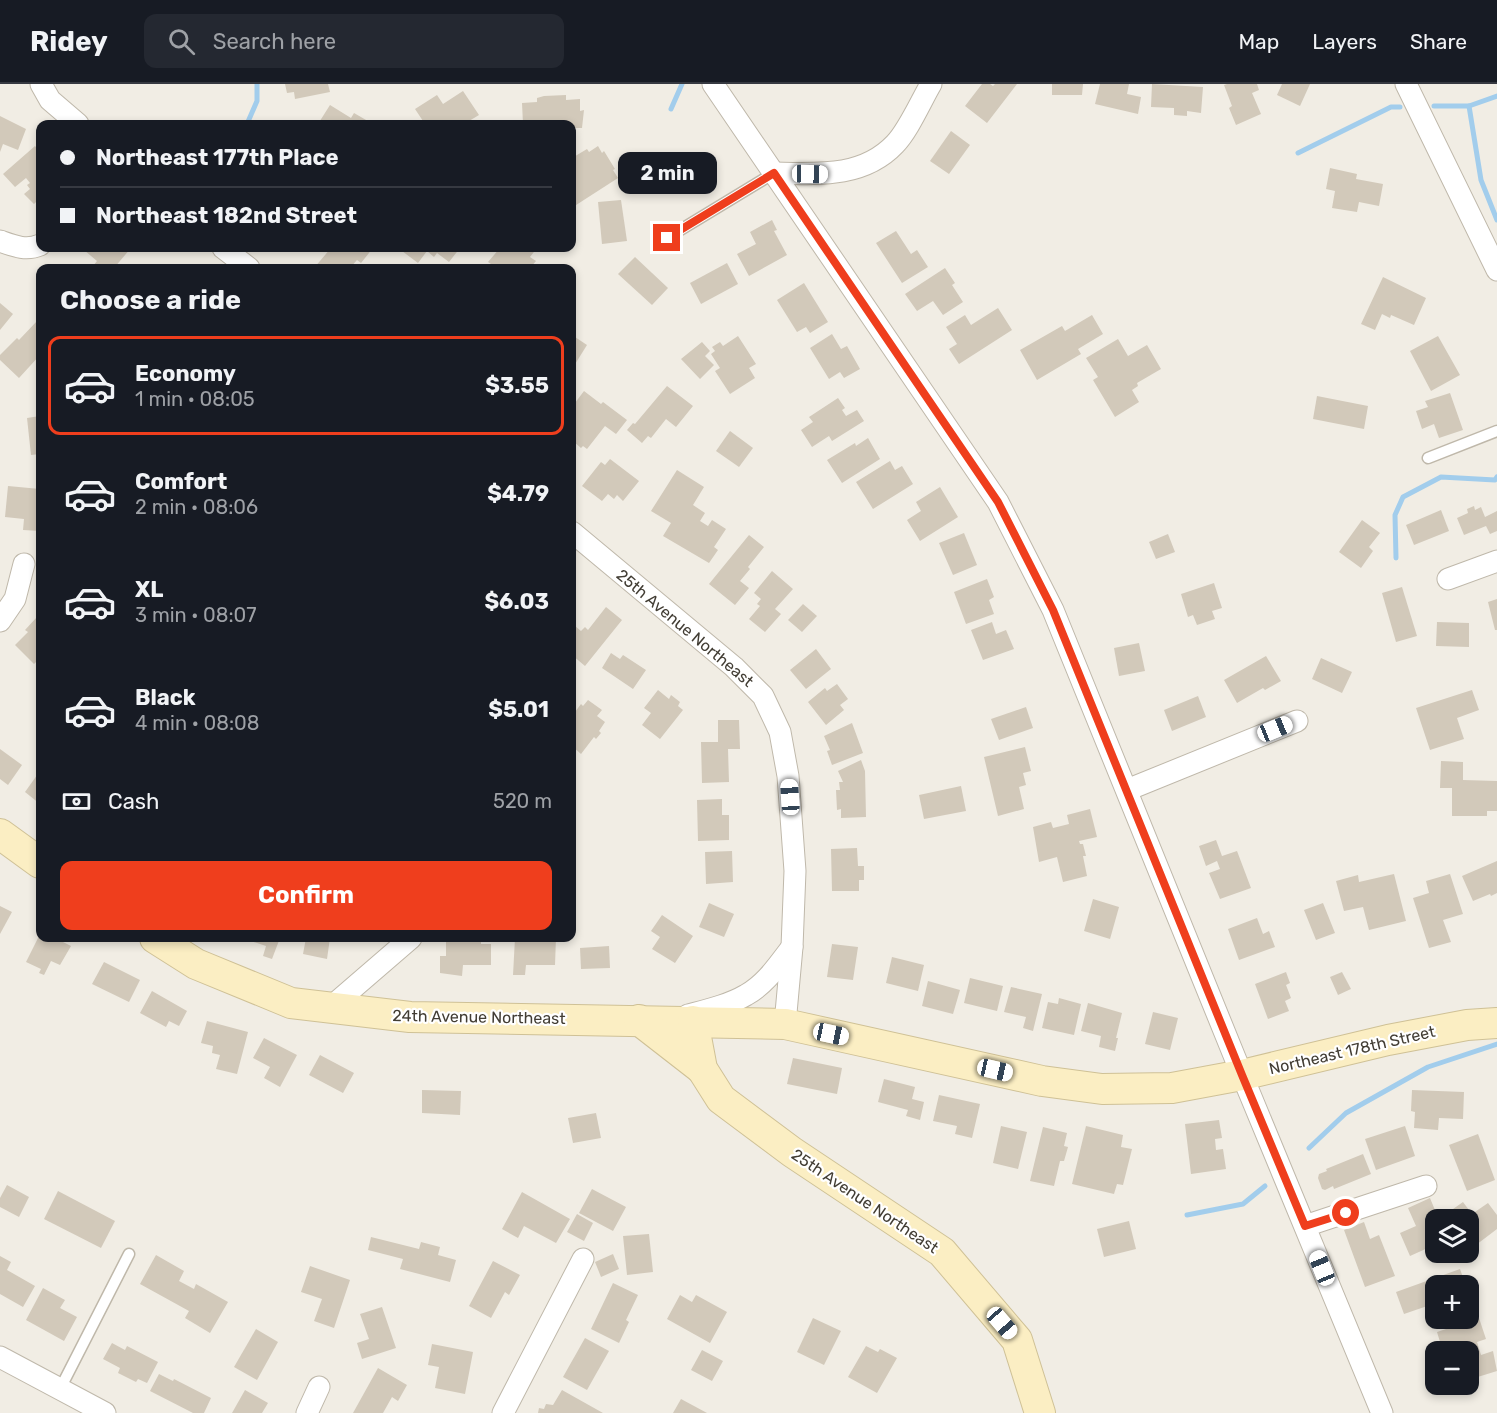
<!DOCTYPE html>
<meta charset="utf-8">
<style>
:root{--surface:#171b24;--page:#242831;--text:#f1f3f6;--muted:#9ea1a6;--line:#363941;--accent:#ef3e1d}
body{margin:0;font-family:Rubik,sans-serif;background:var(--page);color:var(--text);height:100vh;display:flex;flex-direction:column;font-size:22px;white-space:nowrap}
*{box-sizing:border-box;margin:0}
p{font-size:20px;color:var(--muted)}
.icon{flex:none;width:33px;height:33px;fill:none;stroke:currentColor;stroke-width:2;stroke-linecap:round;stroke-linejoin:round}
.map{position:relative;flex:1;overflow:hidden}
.sheet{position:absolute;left:36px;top:180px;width:540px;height:678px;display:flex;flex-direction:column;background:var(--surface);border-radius:12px;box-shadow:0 3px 9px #0003}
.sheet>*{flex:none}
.top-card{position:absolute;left:36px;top:36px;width:540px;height:132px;border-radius:12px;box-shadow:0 3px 9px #0003;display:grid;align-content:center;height:132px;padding:0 24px;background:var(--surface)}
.controls{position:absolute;left:1425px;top:1125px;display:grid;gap:12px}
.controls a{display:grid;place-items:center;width:54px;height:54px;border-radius:12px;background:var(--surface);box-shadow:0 3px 9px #0003;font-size:30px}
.end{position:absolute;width:27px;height:27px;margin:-14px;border:8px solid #ef3e1d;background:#fff;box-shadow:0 0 0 3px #fff}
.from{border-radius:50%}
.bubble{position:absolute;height:42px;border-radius:12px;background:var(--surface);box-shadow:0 3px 9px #0003;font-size:20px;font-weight:700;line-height:42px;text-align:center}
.car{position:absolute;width:18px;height:36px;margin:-18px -9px;border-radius:8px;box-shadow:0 0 4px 2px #0007;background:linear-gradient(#fff 24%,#345 0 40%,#fff 0 76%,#345 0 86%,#fff 0)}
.top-card b{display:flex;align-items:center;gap:21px;height:57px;font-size:22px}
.top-card b+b{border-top:2px solid var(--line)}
.top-card i{width:15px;height:15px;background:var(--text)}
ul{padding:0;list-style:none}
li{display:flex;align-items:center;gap:18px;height:99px;margin:0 12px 9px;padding:0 12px;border:3px solid transparent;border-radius:12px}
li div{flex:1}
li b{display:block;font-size:22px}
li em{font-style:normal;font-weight:700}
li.current{border-color:var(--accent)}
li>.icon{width:54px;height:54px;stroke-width:1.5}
h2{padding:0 24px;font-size:27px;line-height:72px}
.pay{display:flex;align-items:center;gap:15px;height:66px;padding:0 24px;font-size:22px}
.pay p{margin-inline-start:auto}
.primary-button{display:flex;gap:12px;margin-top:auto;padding:12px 24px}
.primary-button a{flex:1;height:69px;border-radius:12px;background:var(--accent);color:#fff;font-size:24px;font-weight:700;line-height:69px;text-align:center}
header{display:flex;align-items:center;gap:36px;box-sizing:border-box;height:84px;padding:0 30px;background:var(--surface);border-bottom:2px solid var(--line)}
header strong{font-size:28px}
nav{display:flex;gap:33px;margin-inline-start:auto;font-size:21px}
.search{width:420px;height:54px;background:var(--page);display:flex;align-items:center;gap:15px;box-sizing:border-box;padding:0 21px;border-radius:12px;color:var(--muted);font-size:22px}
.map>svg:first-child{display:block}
</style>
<header>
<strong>Ridey</strong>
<div class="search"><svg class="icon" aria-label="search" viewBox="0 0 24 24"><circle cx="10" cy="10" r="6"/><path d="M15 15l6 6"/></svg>Search here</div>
<nav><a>Map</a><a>Layers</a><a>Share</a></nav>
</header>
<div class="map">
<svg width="1497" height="1329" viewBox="0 0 1497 1329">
<rect width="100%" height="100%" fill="#f1ede4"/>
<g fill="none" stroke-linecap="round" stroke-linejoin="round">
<g stroke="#a2cdec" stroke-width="5">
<polyline points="1434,22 1469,22 1497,12"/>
<polyline points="1469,22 1481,96 1497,136"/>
<polyline points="671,25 682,0"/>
<polyline points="247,40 257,17 257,0"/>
<polyline points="1298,69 1391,23 1400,23"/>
<polyline points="1396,474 1395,431 1403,413 1441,393 1495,396 1497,393"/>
<polyline points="1309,1064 1346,1029 1428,983 1497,960"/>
<polyline points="1187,1131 1243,1120 1265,1102"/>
</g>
</g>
<g fill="#d2c9ba">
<polygon points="285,0 328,0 330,8 295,15 294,8 287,9"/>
<polygon points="982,0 990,0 993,2 995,0 1017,0 987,39 965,22"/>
<polygon points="1052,0 1083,0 1082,11 1052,11"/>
<polygon points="1100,0 1129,0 1127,10 1141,13 1138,30 1095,20"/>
<polygon points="1152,0 1203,3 1201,29 1187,27 1187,32 1174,31 1174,24 1151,23"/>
<polygon points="1227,0 1257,0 1259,6 1252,9 1261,30 1236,41 1229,24 1232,22 1224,1"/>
<polygon points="1282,0 1310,0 1300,22 1277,11"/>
<polygon points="463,7 479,31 464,40 425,40 415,25 437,11 443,20"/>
<polygon points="566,11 566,16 580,15 580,27 584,26 582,44 572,44 572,40 523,40 522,19 537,18 537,14 544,12"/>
<polygon points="330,21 351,34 354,29 373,40 318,40"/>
<polygon points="0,32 26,45 18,66 3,60 0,68"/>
<polygon points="951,47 970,61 949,90 930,77"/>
<polygon points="35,62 40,68 40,114 34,120 24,110 30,105 27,101 30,99 26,94 15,103 3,90"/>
<polygon points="598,62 602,69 604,67 615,85 613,86 618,94 573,123 572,74 587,65 589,68"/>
<polygon points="1330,84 1357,90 1356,95 1383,100 1379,122 1359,118 1357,128 1332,124 1335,107 1326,105"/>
<polygon points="621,116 627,157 602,160 598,118"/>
<polygon points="772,136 777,146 774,147 787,171 749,192 737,170 756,160 750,148"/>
<polygon points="896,147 911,170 917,166 928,183 902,199 876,159"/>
<polygon points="87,164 131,164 114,184 97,184 93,182 97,177 84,166"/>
<polygon points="331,164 373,164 361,179 357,176 350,184 314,184"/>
<polygon points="405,164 460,164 449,178 437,169 434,173 427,167 418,179 402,167"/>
<polygon points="500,164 537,164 530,173 536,177 530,184 497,184 488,178"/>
<polygon points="635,173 668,204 652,221 618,190"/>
<polygon points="727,179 738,200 701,220 690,199"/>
<polygon points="945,184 955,199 952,201 963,218 943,231 933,217 917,227 905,210"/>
<polygon points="1383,193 1426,214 1414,241 1391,231 1390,234 1382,230 1375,246 1361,240"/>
<polygon points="804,199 828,238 810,249 806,243 797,248 777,216"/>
<polygon points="0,219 13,230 0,246"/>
<polygon points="998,224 1012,246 959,280 949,265 957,260 946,243 965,231 971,241"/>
<polygon points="1092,231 1103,250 1078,265 1081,270 1037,296 1020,266 1062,242 1065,247"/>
<polygon points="37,237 40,240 40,271 19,294 0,276 0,271 17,254 19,256"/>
<polygon points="832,250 841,265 847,262 860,285 844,294 840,288 829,295 810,264"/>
<polygon points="572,251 587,261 572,285"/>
<polygon points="738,252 756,280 749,284 755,294 730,310 715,287 720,284 711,270 715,267 712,263 720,258 723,262"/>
<polygon points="1438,252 1460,291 1431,307 1410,267"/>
<polygon points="1118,255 1128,272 1147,261 1161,285 1137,299 1138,302 1132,306 1139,318 1115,333 1093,296 1098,293 1086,274"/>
<polygon points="702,258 710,267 705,272 714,281 700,295 681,275"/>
<polygon points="667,302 693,322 676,343 666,335 651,354 648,352 642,359 627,346 633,339 635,340"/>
<polygon points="584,307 601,320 603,318 627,336 616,350 605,342 587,365 583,362 581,364 573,357 574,355 572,353 572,323"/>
<polygon points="1450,309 1463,346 1439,354 1434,340 1422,345 1416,327 1428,323 1425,317"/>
<polygon points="1317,312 1368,322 1364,345 1313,335"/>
<polygon points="838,314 845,324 842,326 846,332 857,326 864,337 832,357 829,352 812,363 801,346 813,338 809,333"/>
<polygon points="40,332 40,370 31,371 27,334"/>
<polygon points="730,347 753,364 739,383 716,367"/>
<polygon points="868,354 880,375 842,399 827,376 855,359 856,362"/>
<polygon points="610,375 639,397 623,417 617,411 614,415 608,410 602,417 582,402 601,378 605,381"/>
<polygon points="890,377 895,386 902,382 913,400 873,425 856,398"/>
<polygon points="677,386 704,403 693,421 705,429 700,437 708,442 712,436 726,445 714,463 718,466 709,479 663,452 671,439 651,427"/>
<polygon points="8,402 40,405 40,447 23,446 24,435 5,433"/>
<polygon points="940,403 958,433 920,457 907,436 921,427 916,418"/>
<polygon points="1474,422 1475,426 1481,423 1485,433 1497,427 1497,447 1490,450 1486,442 1464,451 1457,434 1468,429 1467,425"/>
<polygon points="1441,426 1449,447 1414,461 1406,441"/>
<polygon points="1362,436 1380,449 1369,463 1373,467 1361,484 1339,468"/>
<polygon points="964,449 977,481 953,491 939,459"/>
<polygon points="1168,450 1175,468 1156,475 1149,458"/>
<polygon points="749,451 764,463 748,483 750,485 740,497 749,504 735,521 709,500"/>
<polygon points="772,487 793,505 775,525 781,530 765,548 749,535 760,522 757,520 761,515 754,509"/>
<polygon points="987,495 994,513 989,516 994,530 966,540 954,508"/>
<polygon points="1214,499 1222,524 1212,527 1215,535 1197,541 1193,531 1188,533 1181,510"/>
<polygon points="1402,503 1417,552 1396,558 1382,509"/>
<polygon points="1497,515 1497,546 1495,546 1488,518"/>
<polygon points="803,520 817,532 802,548 788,536"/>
<polygon points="606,523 622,536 585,582 572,571 572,546 575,542 581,547 585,543 588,546"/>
<polygon points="37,533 40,536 40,574 34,580 15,561 28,548 25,546"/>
<polygon points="992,538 996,550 1006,546 1014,565 983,576 971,546"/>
<polygon points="1437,538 1469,539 1469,563 1436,562"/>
<polygon points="1139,559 1145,587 1119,592 1114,564"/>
<polygon points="816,565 831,585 806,605 790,586"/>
<polygon points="611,569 620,575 623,571 646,586 633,605 602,584"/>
<polygon points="1266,572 1281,597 1265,606 1263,604 1237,619 1224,596"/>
<polygon points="1321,574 1352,588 1342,609 1312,595"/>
<polygon points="837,600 848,615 840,621 844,626 826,641 808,618 825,604 827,607"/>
<polygon points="658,606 669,615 671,611 680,618 678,622 683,626 660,655 642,641 651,629 644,624"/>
<polygon points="1472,606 1479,626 1457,634 1464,655 1430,666 1416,624"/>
<polygon points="1198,612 1206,633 1172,647 1164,626"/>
<polygon points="588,616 602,626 597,632 605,638 599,647 601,649 596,655 594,653 581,670 572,662 572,632 581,620 583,622"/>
<polygon points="1026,623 1033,644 999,656 991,635"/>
<polygon points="718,636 739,636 740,665 728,665 729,698 702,699 701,658 718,658"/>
<polygon points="852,639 863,669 832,681 827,667 830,666 824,652"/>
<polygon points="1025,663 1031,687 1023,689 1026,701 1019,703 1024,725 998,732 984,673"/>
<polygon points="0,665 22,681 8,701 0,695"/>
<polygon points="861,676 865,687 866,733 841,734 841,725 837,726 836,706 840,706 839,698 843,698 838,687"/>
<polygon points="1441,677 1463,678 1463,696 1497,697 1497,727 1487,727 1487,732 1452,732 1452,704 1440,704"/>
<polygon points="40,687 40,720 25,708"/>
<polygon points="961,702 966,727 924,735 919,711"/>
<polygon points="722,715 722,731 729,731 729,756 698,757 697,716"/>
<polygon points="1090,725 1097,753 1079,757 1080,760 1083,760 1086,772 1083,772 1087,792 1063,798 1057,773 1039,778 1033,743 1051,738 1053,744 1069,740 1067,731"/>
<polygon points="1216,756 1222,772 1237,767 1251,804 1220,815 1209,789 1220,785 1217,777 1206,782 1199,762"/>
<polygon points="857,764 858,782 864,782 864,796 859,796 859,807 832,807 831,765"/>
<polygon points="732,767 733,798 706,800 705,768"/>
<polygon points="1497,777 1497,809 1491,812 1490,810 1473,817 1462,792"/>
<polygon points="1394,790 1406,837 1369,846 1363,823 1344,827 1336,797 1358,791 1359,798"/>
<polygon points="1450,790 1463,830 1443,836 1451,858 1429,864 1413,814 1429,809 1426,797"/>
<polygon points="1093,815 1119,823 1110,855 1084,847"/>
<polygon points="709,819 734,830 724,853 699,843"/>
<polygon points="1323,819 1335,849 1316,856 1304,826"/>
<polygon points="0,822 12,828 0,850"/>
<polygon points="662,831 693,852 675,879 652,865 660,853 651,847"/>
<polygon points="1257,834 1263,850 1269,847 1275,863 1239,876 1228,845"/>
<polygon points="40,850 40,854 55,854 71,862 60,881 51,877 44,891 39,889 41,885 26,878"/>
<polygon points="242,854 280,854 272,875 263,872 266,862"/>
<polygon points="306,854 330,854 327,875 303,870"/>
<polygon points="515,854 556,854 555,881 526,881 525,891 513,891"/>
<polygon points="446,856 481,856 481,860 491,860 491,881 463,881 462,892 440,889 440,872 446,872"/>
<polygon points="832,860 858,863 853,896 827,893"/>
<polygon points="609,862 610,884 581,885 580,864"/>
<polygon points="892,873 924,881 918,907 886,899"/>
<polygon points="104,878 140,896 129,918 92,900"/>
<polygon points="1286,888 1290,899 1286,901 1291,914 1285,917 1289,927 1268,935 1255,900"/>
<polygon points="1342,888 1351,905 1338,911 1330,893"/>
<polygon points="970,894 1003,902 997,927 964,919"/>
<polygon points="928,897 960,906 953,930 922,922"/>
<polygon points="1011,903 1042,910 1033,947 1023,944 1026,933 1004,928"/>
<polygon points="152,907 187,927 179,942 169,937 166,943 140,929"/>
<polygon points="1059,914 1081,920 1074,951 1042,944 1048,918 1058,920"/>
<polygon points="1088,919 1122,929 1116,954 1118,954 1115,967 1099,963 1101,952 1081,947"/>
<polygon points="1153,928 1178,934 1170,966 1145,960"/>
<polygon points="207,937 248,948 237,990 216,985 220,971 212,969 213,962 201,959"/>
<polygon points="264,954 297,971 280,1003 264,994 270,983 253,974"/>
<polygon points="320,971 354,989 343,1009 309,991"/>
<polygon points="793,974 842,984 837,1010 787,1000"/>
<polygon points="884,995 915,1003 912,1015 924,1018 920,1036 906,1032 908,1026 878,1018"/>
<polygon points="422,1006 461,1007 460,1031 422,1029"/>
<polygon points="1412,1006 1464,1008 1463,1035 1439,1034 1438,1046 1414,1044 1415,1028 1411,1027"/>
<polygon points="939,1011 980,1020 972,1054 955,1050 957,1042 933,1037"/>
<polygon points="596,1029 601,1054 573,1059 568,1034"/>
<polygon points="1219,1036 1222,1054 1215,1055 1216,1066 1223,1065 1226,1085 1191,1090 1185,1040"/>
<polygon points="1001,1042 1027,1048 1018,1085 993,1079"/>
<polygon points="1086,1042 1123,1051 1121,1063 1132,1065 1123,1101 1117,1100 1114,1110 1072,1100"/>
<polygon points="1405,1042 1415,1072 1376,1086 1365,1055"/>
<polygon points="1043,1043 1067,1049 1064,1062 1068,1063 1064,1077 1060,1077 1054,1102 1030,1097"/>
<polygon points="1478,1050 1495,1096 1467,1107 1449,1061"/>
<polygon points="1363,1070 1371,1090 1334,1105 1333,1102 1325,1106 1322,1105 1318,1094 1319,1090 1327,1087 1326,1085"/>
<polygon points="7,1101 29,1113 19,1133 0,1123 0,1114"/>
<polygon points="592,1105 626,1123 613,1147 579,1129"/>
<polygon points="58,1107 115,1137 101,1164 44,1135"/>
<polygon points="522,1108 570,1135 556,1159 524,1142 518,1154 502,1145"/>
<polygon points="1430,1114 1439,1136 1436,1136 1436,1165 1432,1167 1430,1163 1410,1172 1400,1149 1416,1142 1408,1124"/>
<polygon points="1463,1118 1472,1130 1488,1119 1497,1131 1497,1145 1472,1164 1468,1159 1468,1136 1450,1136 1446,1130"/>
<polygon points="577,1130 593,1139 584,1157 567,1148"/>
<polygon points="1129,1137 1136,1165 1104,1173 1097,1145"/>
<polygon points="1364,1138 1370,1155 1379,1151 1395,1192 1365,1203 1344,1146"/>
<polygon points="649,1150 653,1188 627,1191 623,1152"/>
<polygon points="371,1153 419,1165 421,1158 440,1163 438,1171 456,1176 450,1198 400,1185 403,1175 368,1166"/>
<polygon points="613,1170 619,1185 601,1193 595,1178"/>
<polygon points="156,1171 184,1187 179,1197 194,1205 196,1200 228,1218 210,1249 185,1234 189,1227 140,1200"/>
<polygon points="0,1172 11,1178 7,1186 35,1202 23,1223 0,1210"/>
<polygon points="493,1177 520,1191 509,1211 505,1208 491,1234 469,1222"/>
<polygon points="310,1182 350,1196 334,1244 314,1237 322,1215 301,1208"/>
<polygon points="1460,1185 1466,1202 1436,1202 1436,1219 1404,1230 1396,1208"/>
<polygon points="613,1199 638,1211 626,1236 629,1238 619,1259 591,1245"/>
<polygon points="43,1204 65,1216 60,1224 77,1233 64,1257 26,1236"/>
<polygon points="680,1211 692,1218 696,1211 727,1228 710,1259 667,1235"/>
<polygon points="382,1223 396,1264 362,1275 357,1259 369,1255 360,1230"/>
<polygon points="813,1234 841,1247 824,1281 797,1268"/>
<polygon points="1479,1234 1486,1255 1477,1258 1481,1271 1493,1267 1497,1287 1468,1296 1468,1268 1443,1268 1437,1248"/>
<polygon points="256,1245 278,1258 257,1296 234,1283"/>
<polygon points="585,1254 609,1267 587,1306 563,1293"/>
<polygon points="112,1259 125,1266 127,1262 158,1278 147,1299 138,1295 136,1298 118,1289 120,1284 103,1275"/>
<polygon points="432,1260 473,1268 465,1310 435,1304 439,1283 428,1281"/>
<polygon points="866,1262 878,1268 880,1265 897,1274 877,1309 848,1293"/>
<polygon points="702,1266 723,1277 712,1297 691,1286"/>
<polygon points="378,1284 407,1301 398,1317 392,1313 383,1329 353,1329"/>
<polygon points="159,1290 173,1297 174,1295 211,1314 204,1329 193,1329 150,1307"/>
<polygon points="245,1306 268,1319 262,1329 232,1329"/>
<polygon points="562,1306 603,1329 538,1329 539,1324 544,1325 546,1320 553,1321"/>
<polygon points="681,1315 707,1329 673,1329"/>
</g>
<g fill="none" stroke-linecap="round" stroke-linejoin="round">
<g stroke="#bfb8aa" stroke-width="13">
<g id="lane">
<polyline points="667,154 774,89"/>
<polyline points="1428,374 1497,347"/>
<polyline points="60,1305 129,1170"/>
</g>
</g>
<g stroke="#bfb8aa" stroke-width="23">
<g id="street">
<polyline points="41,0 50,16 78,40"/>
<polyline points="713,0 998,418 1053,526 1242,991 1382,1329"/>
<polyline points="1406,0 1497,186"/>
<path d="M 774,89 C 817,90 863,94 895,60 C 908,47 921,17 931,0"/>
<path d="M 0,157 C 14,162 26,167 40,161"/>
<polyline points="223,164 249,184"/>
<polyline points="572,448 734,583 763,612 780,648 788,692 795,787 792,863 785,940"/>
<polyline points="1448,495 1497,477"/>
<polyline points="0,537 15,515 24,480"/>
<polyline points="1127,706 1297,637"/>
<polyline points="331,923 411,854"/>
<path d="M 688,931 C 707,926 729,921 746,911 C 766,900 778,881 792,863"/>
<polyline points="1305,1142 1426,1102"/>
<polyline points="0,1273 105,1329"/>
<polyline points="307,1329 319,1303"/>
<polyline points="503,1329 583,1175"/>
</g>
</g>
<g stroke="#cfc196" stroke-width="32">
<g id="secondary">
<polyline points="0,750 40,779"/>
<polyline points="155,854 196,880 291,919 410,933 785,940 1042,997 1102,1005 1172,1004 1242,991 1388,956 1467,941 1497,939"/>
<polyline points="639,936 702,985"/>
<polyline points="693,937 702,985 721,1015 792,1068 942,1168 1017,1256 1040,1329"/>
</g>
</g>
<use href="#lane" stroke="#fff" stroke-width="10"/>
<use href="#street" stroke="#fff" stroke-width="21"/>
<use href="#secondary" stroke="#fbeec3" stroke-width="30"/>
</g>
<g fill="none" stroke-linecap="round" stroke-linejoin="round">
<polyline stroke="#ef3e1d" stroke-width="8" points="667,154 774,89 998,418 1053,526 1242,991 1305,1142 1346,1129"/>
</g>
<g text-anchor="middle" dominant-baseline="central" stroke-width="4.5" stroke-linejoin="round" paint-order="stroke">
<g font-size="16" fill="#423d34" stroke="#fff">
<text transform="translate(685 544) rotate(40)">25th Avenue Northeast</text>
<text transform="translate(479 933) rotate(1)">24th Avenue Northeast</text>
<text transform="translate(1352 966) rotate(-13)">Northeast 178th Street</text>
<text transform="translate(865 1117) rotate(34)">25th Avenue Northeast</text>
</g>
</g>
</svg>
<div class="controls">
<a><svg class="icon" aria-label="layers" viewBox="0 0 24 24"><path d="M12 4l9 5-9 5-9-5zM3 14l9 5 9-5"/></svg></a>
<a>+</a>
<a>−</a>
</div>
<i class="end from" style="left:1346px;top:1129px"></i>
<i class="end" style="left:667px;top:154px"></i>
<div class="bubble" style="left:618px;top:68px;width:99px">2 min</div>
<i class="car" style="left:810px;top:90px;rotate:91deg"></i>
<i class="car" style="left:1275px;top:645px;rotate:68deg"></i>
<i class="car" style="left:790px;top:713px;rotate:356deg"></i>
<i class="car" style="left:831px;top:950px;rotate:102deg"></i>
<i class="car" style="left:995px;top:986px;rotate:103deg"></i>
<i class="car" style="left:1322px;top:1184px;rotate:338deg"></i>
<i class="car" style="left:1002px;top:1239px;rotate:139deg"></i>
<div class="top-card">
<b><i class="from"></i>Northeast 177th Place</b>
<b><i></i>Northeast 182nd Street</b>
</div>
<section class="sheet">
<h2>Choose a ride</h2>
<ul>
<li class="current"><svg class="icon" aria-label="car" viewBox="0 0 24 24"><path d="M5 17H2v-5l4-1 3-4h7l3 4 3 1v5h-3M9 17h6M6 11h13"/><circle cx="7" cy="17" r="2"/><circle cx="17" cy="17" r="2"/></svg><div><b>Economy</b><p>1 min · 08:05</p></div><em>$3.55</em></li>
<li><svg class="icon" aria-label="car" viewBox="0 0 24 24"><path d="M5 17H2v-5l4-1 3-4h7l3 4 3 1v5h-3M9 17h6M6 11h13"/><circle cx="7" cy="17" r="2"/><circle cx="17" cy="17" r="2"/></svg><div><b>Comfort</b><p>2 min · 08:06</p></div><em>$4.79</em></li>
<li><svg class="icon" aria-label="car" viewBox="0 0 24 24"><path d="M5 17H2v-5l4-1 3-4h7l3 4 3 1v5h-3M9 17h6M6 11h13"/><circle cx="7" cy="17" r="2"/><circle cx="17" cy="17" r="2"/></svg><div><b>XL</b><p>3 min · 08:07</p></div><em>$6.03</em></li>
<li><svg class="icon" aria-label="car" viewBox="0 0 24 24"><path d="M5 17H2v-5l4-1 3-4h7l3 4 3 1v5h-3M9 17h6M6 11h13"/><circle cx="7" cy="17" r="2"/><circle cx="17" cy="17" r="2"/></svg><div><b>Black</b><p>4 min · 08:08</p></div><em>$5.01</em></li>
</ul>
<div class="pay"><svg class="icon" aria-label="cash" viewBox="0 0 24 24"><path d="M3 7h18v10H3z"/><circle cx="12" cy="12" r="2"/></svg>Cash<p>520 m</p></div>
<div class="primary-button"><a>Confirm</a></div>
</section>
</div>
